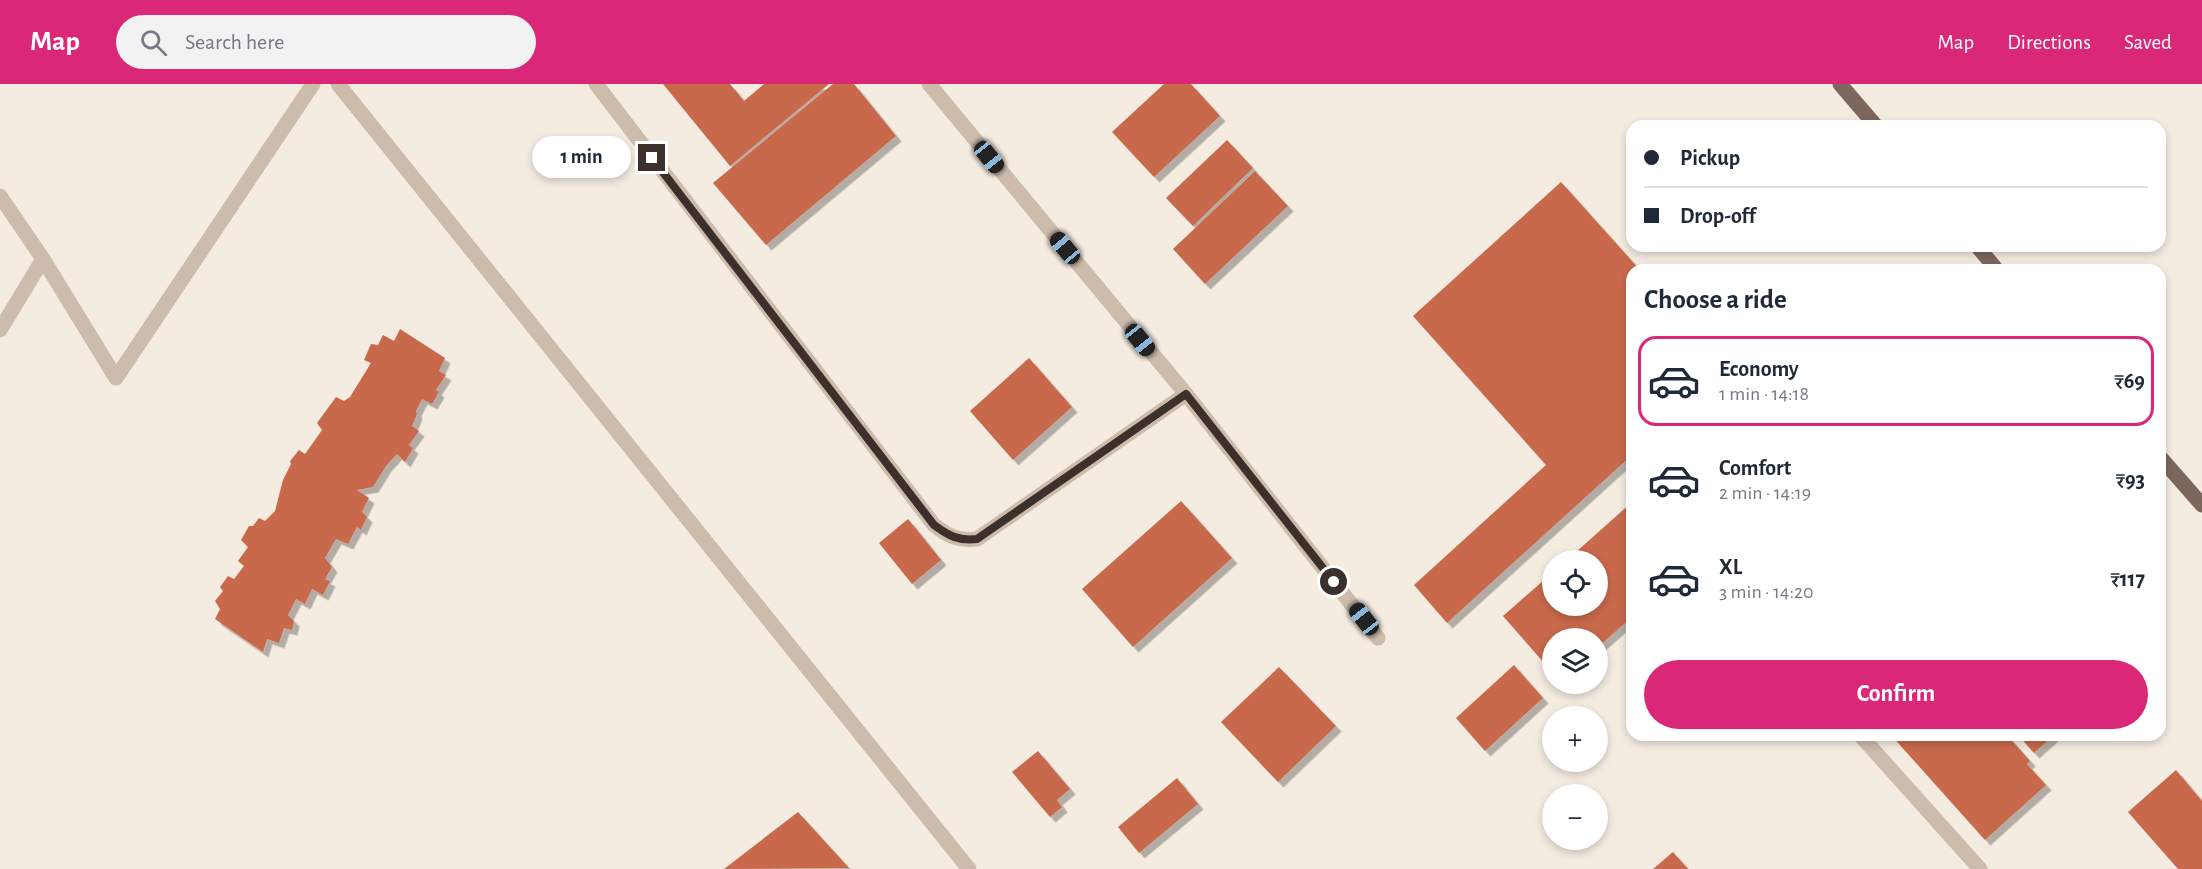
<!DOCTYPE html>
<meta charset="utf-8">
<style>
:root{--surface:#fff;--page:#f2f2f3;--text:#1f2937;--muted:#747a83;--line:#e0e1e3;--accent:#db2777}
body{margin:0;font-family:"Alegreya Sans",sans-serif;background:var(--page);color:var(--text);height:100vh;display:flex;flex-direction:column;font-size:22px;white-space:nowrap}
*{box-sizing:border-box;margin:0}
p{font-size:20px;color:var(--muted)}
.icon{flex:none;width:33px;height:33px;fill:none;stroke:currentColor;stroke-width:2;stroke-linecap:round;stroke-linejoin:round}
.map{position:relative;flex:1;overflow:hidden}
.drawer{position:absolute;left:1626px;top:180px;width:540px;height:477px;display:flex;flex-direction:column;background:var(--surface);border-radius:18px;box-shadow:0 3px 9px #0003}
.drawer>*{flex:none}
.top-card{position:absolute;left:1626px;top:36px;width:540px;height:132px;border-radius:18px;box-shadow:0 3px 9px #0003;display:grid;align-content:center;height:132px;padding:0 18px;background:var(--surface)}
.controls{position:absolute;left:1542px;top:466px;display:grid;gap:12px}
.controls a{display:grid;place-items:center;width:66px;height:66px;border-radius:50%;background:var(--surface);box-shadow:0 3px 9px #0003;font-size:30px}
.end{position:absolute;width:27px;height:27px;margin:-14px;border:8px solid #3b302b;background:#fff;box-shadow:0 0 0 3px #fff}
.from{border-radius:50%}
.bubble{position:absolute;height:42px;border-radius:21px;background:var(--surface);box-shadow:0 3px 9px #0003;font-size:20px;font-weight:700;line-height:42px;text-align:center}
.car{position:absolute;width:18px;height:36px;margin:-18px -9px;border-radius:8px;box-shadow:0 0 4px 2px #0007;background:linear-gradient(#222 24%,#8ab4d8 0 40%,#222 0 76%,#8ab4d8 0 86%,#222 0)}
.top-card b{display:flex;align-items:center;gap:21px;height:57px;font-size:22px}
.top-card b+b{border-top:2px solid var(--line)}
.top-card i{width:15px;height:15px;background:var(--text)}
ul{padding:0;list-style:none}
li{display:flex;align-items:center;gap:18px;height:90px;margin:0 12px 9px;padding:0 6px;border:3px solid transparent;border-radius:18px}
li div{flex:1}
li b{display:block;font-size:22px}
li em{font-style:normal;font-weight:700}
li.on{border-color:var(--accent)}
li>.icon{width:54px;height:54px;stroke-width:1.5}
h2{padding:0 18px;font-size:27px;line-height:72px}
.cta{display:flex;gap:12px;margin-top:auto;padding:12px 18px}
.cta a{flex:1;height:69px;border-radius:36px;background:var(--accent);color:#fff;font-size:24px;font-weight:700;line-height:69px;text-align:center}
header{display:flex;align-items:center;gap:36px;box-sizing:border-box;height:84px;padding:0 30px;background:var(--accent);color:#fff}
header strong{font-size:28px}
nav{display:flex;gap:33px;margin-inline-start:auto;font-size:21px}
.search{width:420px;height:54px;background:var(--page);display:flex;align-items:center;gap:15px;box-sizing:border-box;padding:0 21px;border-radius:33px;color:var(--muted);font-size:22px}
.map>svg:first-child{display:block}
</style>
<header>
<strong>Map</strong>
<div class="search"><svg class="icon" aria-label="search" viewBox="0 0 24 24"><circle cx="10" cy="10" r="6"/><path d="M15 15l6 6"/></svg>Search here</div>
<nav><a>Map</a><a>Directions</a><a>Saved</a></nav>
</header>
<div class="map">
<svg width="2202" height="785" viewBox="0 0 2202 785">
<defs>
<filter id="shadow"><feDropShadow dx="5.5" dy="5.5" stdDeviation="0" flood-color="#0004"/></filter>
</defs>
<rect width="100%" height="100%" fill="#f4ebe1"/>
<g fill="#c8694b" filter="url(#shadow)">
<polygon points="663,0 730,0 744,17 764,0 829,0 730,82"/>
<polygon points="833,0 854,0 896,52 766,161 713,99"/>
<polygon points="1164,0 1191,0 1220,32 1154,93 1112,48"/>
<polygon points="1227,56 1253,84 1193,142 1166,114"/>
<polygon points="1255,87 1288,122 1205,200 1173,165"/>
<polygon points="1561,98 1640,186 1632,186 1632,371 1447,539 1414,501 1546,381 1413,232"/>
<polygon points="400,245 445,274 439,287 446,291 436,306 439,308 432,320 422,315 416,327 417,330 412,342 419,347 409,361 413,364 405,378 397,370 386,382 373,403 357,406 369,414 362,428 367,433 361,446 357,443 348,460 336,455 325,474 332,483 325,495 330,497 323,511 312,505 305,520 296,515 288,531 294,537 292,546 284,544 279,559 267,555 263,568 215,535 220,525 215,517 223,507 220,503 228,492 234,495 244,482 238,477 248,463 241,456 249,442 253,442 259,434 265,437 275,427 283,396 291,380 290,377 299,366 305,370 322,346 317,339 336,313 344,317 350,313 371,279 364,276 371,260 378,261 383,251 394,257"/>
<polygon points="1029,274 1072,323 1013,376 970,327"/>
<polygon points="1181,417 1232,474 1133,563 1082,505"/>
<polygon points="1632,418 1632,533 1598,563 1598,555 1552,555 1552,588 1503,532 1552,489 1552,522 1598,522 1598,477 1566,477"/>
<polygon points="908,435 941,476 912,500 879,459"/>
<polygon points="1514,581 1543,614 1485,667 1456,634"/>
<polygon points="1279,583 1336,642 1278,698 1221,638"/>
<polygon points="1891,651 2007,651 2030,677 2027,680 2046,701 1985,756"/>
<polygon points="2018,651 2054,651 2034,669"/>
<polygon points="1038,667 1070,705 1057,716 1062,723 1050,733 1012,688"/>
<polygon points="2176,686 2202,717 2202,785 2178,785 2128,728"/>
<polygon points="1177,694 1198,720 1139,769 1118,743"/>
<polygon points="798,728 849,784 724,785"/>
<polygon points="1673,768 1688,785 1653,785"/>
</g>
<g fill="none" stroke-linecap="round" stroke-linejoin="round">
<g stroke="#cdbbac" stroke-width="15">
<polyline points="338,0 969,785"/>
<path d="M 596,0 L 934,441 C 948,452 958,457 977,455 L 1186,310"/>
<polyline points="929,0 1186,310 1378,554"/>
<polyline points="0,112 43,175"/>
<polyline points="0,246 43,175 116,294 313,0"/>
<polyline points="1860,651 1980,785"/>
</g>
<g stroke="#7d675c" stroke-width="15">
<polyline points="1840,0 1876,42"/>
<polyline points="1977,162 1997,186"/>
<polyline points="2160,373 2202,421"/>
</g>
</g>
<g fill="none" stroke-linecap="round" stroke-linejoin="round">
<path stroke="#3b302b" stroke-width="8" d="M 652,74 L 934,441 C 949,452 958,457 977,455 L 1186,310 L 1334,498"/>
</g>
</svg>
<div class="controls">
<a><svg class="icon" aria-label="locate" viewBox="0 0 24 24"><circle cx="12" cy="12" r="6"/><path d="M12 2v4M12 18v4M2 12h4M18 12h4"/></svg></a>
<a><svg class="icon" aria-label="layers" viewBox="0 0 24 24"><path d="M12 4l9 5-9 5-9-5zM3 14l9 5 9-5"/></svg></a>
<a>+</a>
<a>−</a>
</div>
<i class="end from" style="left:1334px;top:498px"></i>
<i class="end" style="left:652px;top:74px"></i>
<div class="bubble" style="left:532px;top:52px;width:99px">1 min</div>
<i class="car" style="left:989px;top:73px;rotate:141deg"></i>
<i class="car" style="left:1065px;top:164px;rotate:320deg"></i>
<i class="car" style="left:1140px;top:256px;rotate:141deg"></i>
<i class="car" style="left:1364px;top:535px;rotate:322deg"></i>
<div class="top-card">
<b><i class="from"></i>Pickup</b>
<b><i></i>Drop-off</b>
</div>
<section class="drawer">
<h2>Choose a ride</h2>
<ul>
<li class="on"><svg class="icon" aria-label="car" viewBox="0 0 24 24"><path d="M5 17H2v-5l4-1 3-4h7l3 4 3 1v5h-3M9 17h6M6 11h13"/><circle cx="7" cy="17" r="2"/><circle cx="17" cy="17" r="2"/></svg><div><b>Economy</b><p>1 min · 14:18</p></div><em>₹69</em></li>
<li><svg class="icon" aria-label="car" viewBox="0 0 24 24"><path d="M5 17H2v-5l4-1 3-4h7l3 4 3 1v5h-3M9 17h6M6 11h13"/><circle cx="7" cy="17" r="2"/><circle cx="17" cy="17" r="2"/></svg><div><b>Comfort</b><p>2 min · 14:19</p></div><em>₹93</em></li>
<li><svg class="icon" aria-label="car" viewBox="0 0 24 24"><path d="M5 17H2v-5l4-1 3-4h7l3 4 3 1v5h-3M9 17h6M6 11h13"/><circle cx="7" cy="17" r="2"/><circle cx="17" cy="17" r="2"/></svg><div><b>XL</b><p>3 min · 14:20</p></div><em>₹117</em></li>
</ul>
<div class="cta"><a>Confirm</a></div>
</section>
</div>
